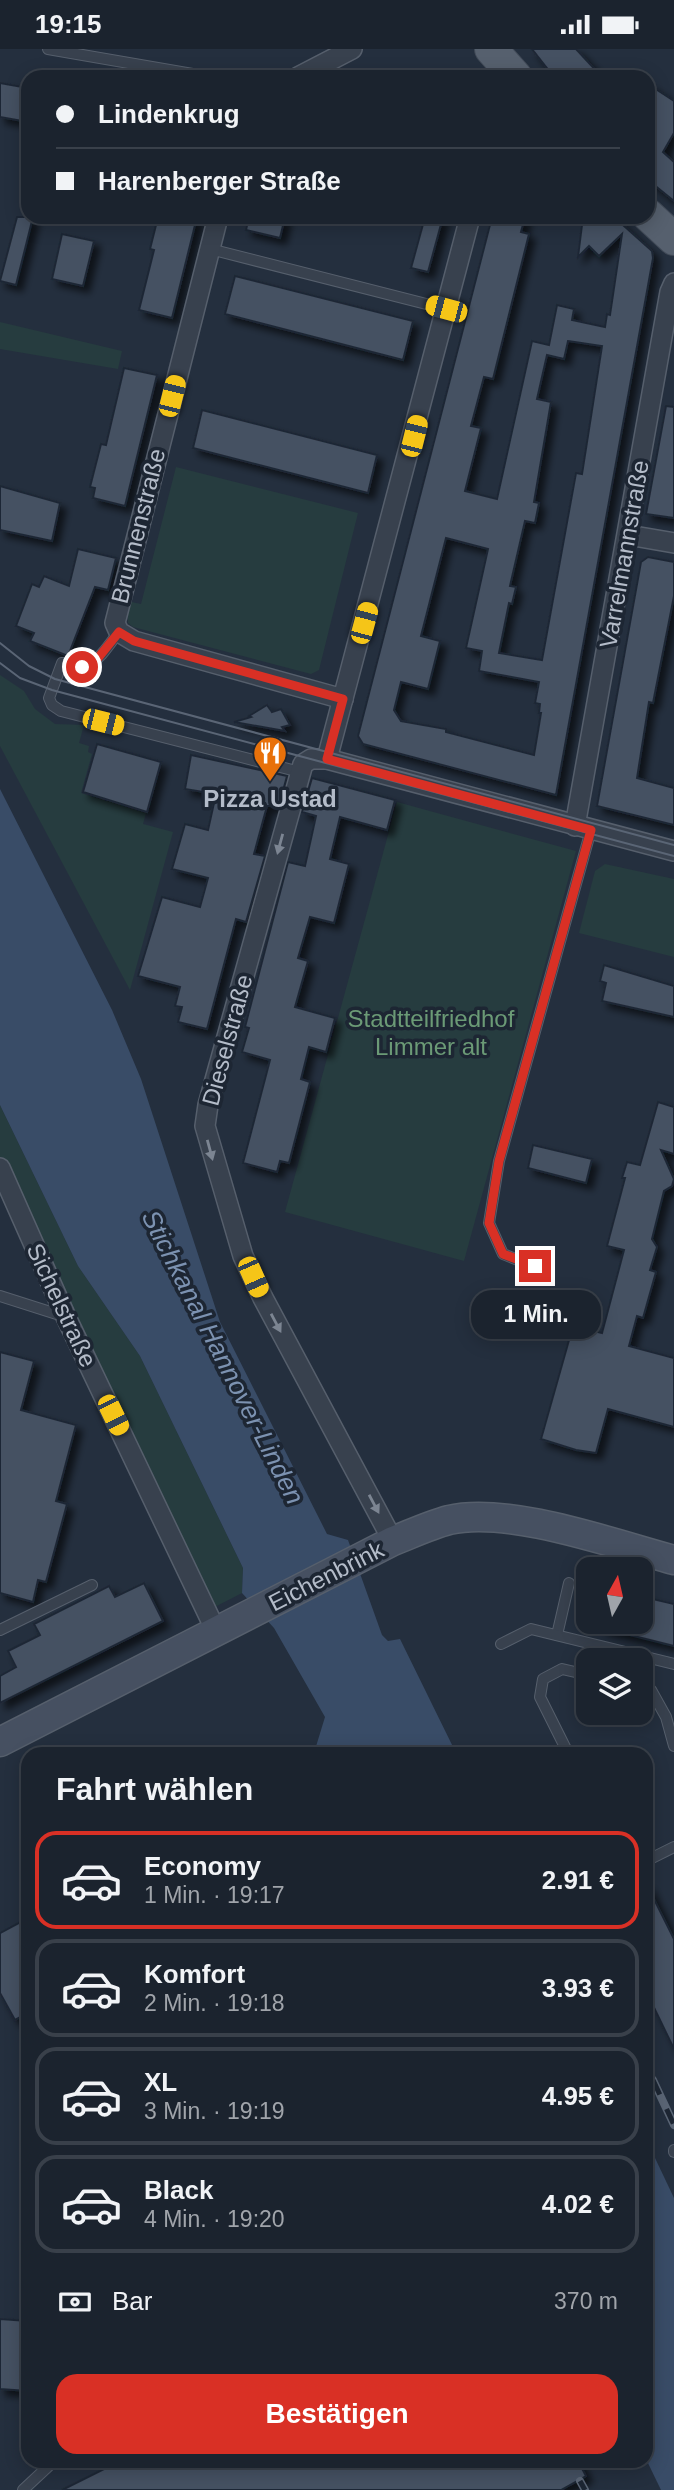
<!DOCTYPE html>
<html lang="de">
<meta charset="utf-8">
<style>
:root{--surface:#1b232e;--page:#242b36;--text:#f1f3f6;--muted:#a0a4aa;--line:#39404a;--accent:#d93025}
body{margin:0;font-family:Arial,sans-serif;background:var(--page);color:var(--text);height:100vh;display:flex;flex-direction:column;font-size:26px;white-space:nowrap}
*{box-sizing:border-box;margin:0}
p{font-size:23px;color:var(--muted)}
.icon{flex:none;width:38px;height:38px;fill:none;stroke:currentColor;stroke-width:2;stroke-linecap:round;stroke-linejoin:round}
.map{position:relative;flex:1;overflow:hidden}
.sheet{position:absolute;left:21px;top:1698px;width:632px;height:721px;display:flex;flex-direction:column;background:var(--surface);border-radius:21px;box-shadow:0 4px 18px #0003,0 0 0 2px var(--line)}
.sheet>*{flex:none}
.hud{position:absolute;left:21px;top:21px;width:634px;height:154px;border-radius:21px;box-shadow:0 4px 18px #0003,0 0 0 2px var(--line);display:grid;align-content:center;height:154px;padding:0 35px;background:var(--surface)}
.needle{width:46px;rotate:8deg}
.buttons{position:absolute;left:576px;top:1508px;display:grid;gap:14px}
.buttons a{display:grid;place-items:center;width:77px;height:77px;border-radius:14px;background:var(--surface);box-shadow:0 4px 18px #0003,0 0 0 2px var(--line);font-size:35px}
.end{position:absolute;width:32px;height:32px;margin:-16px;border:9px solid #d93025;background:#fff;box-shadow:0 0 0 4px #fff}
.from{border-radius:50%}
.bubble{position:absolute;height:49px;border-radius:21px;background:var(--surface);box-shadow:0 4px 18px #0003,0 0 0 2px var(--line);font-size:23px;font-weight:700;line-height:49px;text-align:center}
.car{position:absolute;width:21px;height:42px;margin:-21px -10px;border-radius:9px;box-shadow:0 0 5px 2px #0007;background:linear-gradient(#f5c518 24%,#345 0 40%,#f5c518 0 76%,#345 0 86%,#f5c518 0)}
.hud b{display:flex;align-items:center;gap:24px;height:66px;font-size:26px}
.hud b+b{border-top:2px solid var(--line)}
.hud i{width:18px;height:18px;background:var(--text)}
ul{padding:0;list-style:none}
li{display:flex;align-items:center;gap:21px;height:98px;margin:0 14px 10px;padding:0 21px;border:4px solid var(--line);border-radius:21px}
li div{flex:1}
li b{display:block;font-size:26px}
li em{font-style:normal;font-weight:700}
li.on{border-color:var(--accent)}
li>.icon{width:63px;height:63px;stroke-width:1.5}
h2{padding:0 35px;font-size:32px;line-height:84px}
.pay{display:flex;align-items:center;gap:18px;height:77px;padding:0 35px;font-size:26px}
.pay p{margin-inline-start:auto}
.button{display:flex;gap:14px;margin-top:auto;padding:14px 35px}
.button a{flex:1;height:80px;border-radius:21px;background:var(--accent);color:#fff;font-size:28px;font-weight:700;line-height:80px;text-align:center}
.status{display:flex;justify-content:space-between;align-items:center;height:49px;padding:0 35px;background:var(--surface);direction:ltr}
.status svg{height:19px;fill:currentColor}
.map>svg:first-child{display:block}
</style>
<div class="status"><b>19:15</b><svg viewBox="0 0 49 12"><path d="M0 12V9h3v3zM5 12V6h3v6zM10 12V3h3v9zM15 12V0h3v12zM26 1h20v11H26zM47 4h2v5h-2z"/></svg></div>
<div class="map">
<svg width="674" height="2441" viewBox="0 0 674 2441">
<defs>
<filter id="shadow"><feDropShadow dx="6" dy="6" stdDeviation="3.5" flood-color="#0009"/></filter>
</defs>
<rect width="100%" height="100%" fill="#242f3e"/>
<g fill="#263c3f">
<polygon points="0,273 122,302 118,320 0,300"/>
<polygon points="176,418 358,464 319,621 311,625 133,578 128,574 127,552 141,555"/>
<polygon points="0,626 24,642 35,660 55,675 84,676 79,694 89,697 88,703 92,705 81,744 146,764 143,775 173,783 130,941 0,697"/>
<polygon points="397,753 576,802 464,1212 285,1163"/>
<polygon points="605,815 674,830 674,908 579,884 595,822"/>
<polygon points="0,1056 78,1217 140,1307 243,1519 242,1544 207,1562 0,1119"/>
</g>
<g fill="#394c67">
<polygon points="0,740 112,961 141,1030 220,1273 327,1485 348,1491 382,1586 388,1592 400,1590 456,1704 314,1704 325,1668 274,1579 242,1544 243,1519 140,1307 78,1217 0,1056"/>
<polygon points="646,2090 674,2149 674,2441 661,2441 646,2410"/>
</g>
<g fill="#455162" stroke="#1f2835" stroke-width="2" fill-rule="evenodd" filter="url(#shadow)">
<polygon points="532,0 576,0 602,28 554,28"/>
<polygon points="0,34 28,39 28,73 0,68"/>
<polygon points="648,35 674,52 674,84 663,103 674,113 674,152 648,131"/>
<polygon points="17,168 33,168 16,236 0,232"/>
<polygon points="158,168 197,168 172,269 139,261 154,201 150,200"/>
<polygon points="249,168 285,168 280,189 246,181"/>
<polygon points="425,168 443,168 428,223 411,219"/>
<path d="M 492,168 L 525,168 L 521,183 L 529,185 L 493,330 L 484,328 L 471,377 L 481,379 L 465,442 L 497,450 L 532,292 L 549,296 L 557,256 L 574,260 L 572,271 L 605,278 L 607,265 L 610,266 L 622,185 L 599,207 L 589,197 L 578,208 L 583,168 L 614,168 L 652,202 L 653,209 L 556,746 L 363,695 L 358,687 ZM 568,292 L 602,297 L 582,425 L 576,424 L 542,611 L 499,604 L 509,554 L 512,555 L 516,538 L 510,537 L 525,472 L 535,474 L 539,454 L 534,453 L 551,353 L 537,350 L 547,306 L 564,310 ZM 446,489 L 488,500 L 466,599 L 482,602 L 479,622 L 539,633 L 535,654 L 540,655 L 539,664 L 541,664 L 534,706 L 446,683 L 446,680 L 401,672 L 394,661 L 401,633 L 428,640 L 440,592 L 421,587 Z"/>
<polygon points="62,185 94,192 83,237 52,230"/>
<polygon points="235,227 413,272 403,311 225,265"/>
<polygon points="124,319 157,326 125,457 93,449 95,439 90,438 101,395 106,396"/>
<polygon points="666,357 674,358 674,469 646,465"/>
<polygon points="202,361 377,406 368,444 193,399"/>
<polygon points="0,437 60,454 52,492 0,481"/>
<polygon points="78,500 116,509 108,541 95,538 68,607 30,592 34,584 16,577 32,535 39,538 44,527 69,537"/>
<polygon points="648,508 674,513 674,547 653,654 649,653 637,729 674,739 674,776 597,757 641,513"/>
<polygon points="267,656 272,663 281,660 290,676 282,678 285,682 234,673 251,668 249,667"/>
<polygon points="97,695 161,713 147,763 83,743"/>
<polygon points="191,706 287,727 279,757 267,757 254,805 265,807 246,873 236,870 207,980 178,973 182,958 175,957 180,938 138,927 162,848 200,858 208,829 172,820 185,775 208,781 216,745 185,740"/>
<polygon points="312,729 395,751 387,781 340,768 330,810 349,815 334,874 310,868 298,909 308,912 295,958 335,969 326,1003 309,998 301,1030 310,1033 289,1114 280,1112 277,1123 243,1114 270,1011 242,1003 249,979 245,978 288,813 305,817 316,767 302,763"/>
<polygon points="604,916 674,937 674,968 602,952 606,934 600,932"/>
<polygon points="658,1053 674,1058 674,1105 661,1101 674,1130 672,1137 664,1142 652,1190 657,1198 650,1221 656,1223 643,1269 637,1267 629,1297 674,1309 674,1378 608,1360 596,1404 576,1401 541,1390 573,1277 602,1284 624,1201 607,1197 625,1129 622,1129 627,1113 640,1116"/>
<polygon points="533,1096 592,1110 586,1134 528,1119"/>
<polygon points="0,1303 34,1312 21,1361 76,1376 56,1452 67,1455 46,1533 38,1531 33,1553 0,1544"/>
<polygon points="144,1534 163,1572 0,1654 0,1627 16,1618 8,1602 40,1586 34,1575 109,1537 115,1548"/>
<polygon points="640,1547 674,1555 674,1597 602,1579 603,1573 640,1573"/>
<polygon points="646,1834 674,1890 674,2000 646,1942"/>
<polygon points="28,1869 28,1964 15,1971 0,1944 0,1884"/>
<polygon points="0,2270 28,2272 28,2342 0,2340"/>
<polygon points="120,2412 578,2412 586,2427 561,2441 62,2441"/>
</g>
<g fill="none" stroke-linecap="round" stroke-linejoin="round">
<g stroke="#565f6c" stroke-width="12">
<g id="lane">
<polyline points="48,0 210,28"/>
<polyline points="210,200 446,260"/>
<path d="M 119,583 C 99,608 97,621 62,614 L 49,649 L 52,656 L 61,662 L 300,723"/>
<polyline points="535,1218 503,1205 489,1174 499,1112 591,781"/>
<polyline points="0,1247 66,1268"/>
<polyline points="0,1581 92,1536"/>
<polyline points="557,1586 569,1534"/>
<polyline points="501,1595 531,1580 674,1615"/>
<polyline points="640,1639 651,1641 666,1668 674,1697"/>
<polyline points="568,1704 540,1648 543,1630 562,1620 588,1626"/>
<polyline points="646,1812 674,1798"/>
<polyline points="674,2101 674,2103"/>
<polyline points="23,2441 54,2412"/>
</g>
</g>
<g stroke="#565f6c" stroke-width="22">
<g id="street">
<polyline points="298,28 352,0"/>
<polyline points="218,168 115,574 119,583 134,592 343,650"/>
<polyline points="628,486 674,494"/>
<polyline points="327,710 470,168"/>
<polyline points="575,777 670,243 674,234"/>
<polyline points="0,1119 66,1268 216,1582"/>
<polyline points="393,1492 263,1249 243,1207 205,1077 208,1056 303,715 311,710 327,710 674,802"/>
</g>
</g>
<g stroke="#565f6c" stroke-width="31">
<path id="secondary" d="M 0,1693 L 393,1492 C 411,1485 430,1476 449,1471 C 509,1457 614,1495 674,1511"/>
</g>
<g stroke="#414a57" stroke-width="34">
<g id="primary">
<polyline points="491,0 516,28"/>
<polyline points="648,166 674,190"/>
</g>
</g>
<use href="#lane" stroke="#38414e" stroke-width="10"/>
<use href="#street" stroke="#38414e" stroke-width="19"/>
<use href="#secondary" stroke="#465061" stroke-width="28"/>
<use href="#primary" stroke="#56606e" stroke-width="32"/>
<g stroke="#5a6575" stroke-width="2">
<polyline points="0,594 29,617 55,630 674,796"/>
<polyline points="0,614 20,629 52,641 674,807"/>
</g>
<g stroke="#5a6575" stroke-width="8">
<g id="rail">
<polyline points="653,2031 674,2076"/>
<polyline points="580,2432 585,2441"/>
</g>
</g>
<use href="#rail" stroke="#1d2633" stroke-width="5" stroke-dasharray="16" stroke-linecap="butt"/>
</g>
<defs><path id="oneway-solid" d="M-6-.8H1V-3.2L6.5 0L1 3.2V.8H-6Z" transform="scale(1.75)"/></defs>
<g fill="#7c8592">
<use href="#oneway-solid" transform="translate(280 795) rotate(105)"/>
<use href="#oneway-solid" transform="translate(210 1101) rotate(75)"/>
<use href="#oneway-solid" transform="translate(276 1274) rotate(62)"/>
<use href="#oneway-solid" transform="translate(374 1455) rotate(62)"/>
</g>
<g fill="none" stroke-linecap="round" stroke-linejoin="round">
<polyline stroke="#d93025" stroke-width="9" points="82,618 94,614 119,583 134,592 343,650 327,710 591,781 499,1112 489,1174 503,1205 535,1217"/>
</g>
<defs>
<g id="restaurant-pin" transform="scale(1.75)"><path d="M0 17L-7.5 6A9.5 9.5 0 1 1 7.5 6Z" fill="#e8710a" stroke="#1d2633"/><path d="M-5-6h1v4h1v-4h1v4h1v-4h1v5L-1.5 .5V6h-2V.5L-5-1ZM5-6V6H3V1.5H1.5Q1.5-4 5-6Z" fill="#fff"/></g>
</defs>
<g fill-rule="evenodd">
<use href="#restaurant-pin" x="270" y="704"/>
</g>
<g text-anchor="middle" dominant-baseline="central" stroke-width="7" stroke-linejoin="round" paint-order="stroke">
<g font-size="24" fill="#b4bcc9" stroke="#1d2633">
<text transform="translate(138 477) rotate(-76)">Brunnenstraße</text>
<text transform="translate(624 505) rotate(-80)">Varrelmannstraße</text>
<text transform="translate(227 991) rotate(-75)">Dieselstraße</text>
<text transform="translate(62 1256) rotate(65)">Sichelstraße</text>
<text transform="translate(326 1527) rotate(-27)">Eichenbrink</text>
</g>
<g font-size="24" font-weight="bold" fill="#b4bcc9" stroke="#1d2633">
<text x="270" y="749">Pizza Ustad</text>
</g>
<g font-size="24" fill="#6b9a76" stroke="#1d2633">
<text x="431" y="969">Stadtteilfriedhof<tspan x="431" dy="28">Limmer alt</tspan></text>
</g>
<g font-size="26" font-style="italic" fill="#7c92b1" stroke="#1d2633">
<text transform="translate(223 1308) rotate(63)">Stichkanal Hannover-Linden</text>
</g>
</g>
</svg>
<div class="buttons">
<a><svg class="needle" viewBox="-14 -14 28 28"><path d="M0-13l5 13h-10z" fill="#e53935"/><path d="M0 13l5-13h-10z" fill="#a0a4aa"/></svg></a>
<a><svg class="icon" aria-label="layers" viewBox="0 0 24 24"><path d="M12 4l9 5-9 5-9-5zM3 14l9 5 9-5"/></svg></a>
</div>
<i class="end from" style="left:82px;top:618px"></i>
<i class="end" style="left:535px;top:1217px"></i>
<div class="bubble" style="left:471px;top:1241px;width:130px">1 Min.</div>
<i class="car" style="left:446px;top:260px;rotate:285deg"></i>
<i class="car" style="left:172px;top:347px;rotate:14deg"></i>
<i class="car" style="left:414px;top:387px;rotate:14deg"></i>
<i class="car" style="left:364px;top:574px;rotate:15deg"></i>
<i class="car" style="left:103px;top:673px;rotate:104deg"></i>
<i class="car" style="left:253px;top:1228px;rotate:156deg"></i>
<i class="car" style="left:113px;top:1366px;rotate:154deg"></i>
<div class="hud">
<b><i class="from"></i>Lindenkrug</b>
<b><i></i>Harenberger Straße</b>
</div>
<section class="sheet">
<h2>Fahrt wählen</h2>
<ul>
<li class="on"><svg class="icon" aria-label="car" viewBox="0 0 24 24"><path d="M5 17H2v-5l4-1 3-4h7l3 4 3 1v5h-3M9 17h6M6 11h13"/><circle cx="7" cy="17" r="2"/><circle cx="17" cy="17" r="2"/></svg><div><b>Economy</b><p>1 Min. · 19:17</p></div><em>2.91 €</em></li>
<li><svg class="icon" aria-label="car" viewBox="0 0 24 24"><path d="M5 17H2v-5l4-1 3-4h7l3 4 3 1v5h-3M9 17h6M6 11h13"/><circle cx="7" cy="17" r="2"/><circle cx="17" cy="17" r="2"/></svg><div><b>Komfort</b><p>2 Min. · 19:18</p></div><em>3.93 €</em></li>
<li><svg class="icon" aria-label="car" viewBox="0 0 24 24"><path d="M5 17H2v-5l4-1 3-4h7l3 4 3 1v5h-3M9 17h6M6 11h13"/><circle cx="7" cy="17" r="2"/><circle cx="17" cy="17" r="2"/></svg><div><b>XL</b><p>3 Min. · 19:19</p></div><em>4.95 €</em></li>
<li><svg class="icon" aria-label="car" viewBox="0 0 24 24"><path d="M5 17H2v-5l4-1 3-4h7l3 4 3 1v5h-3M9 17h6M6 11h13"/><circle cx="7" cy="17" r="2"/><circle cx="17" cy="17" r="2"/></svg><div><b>Black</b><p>4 Min. · 19:20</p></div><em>4.02 €</em></li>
</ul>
<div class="pay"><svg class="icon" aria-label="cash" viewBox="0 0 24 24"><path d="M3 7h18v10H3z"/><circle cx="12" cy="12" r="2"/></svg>Bar<p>370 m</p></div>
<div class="button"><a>Bestätigen</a></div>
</section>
</div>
